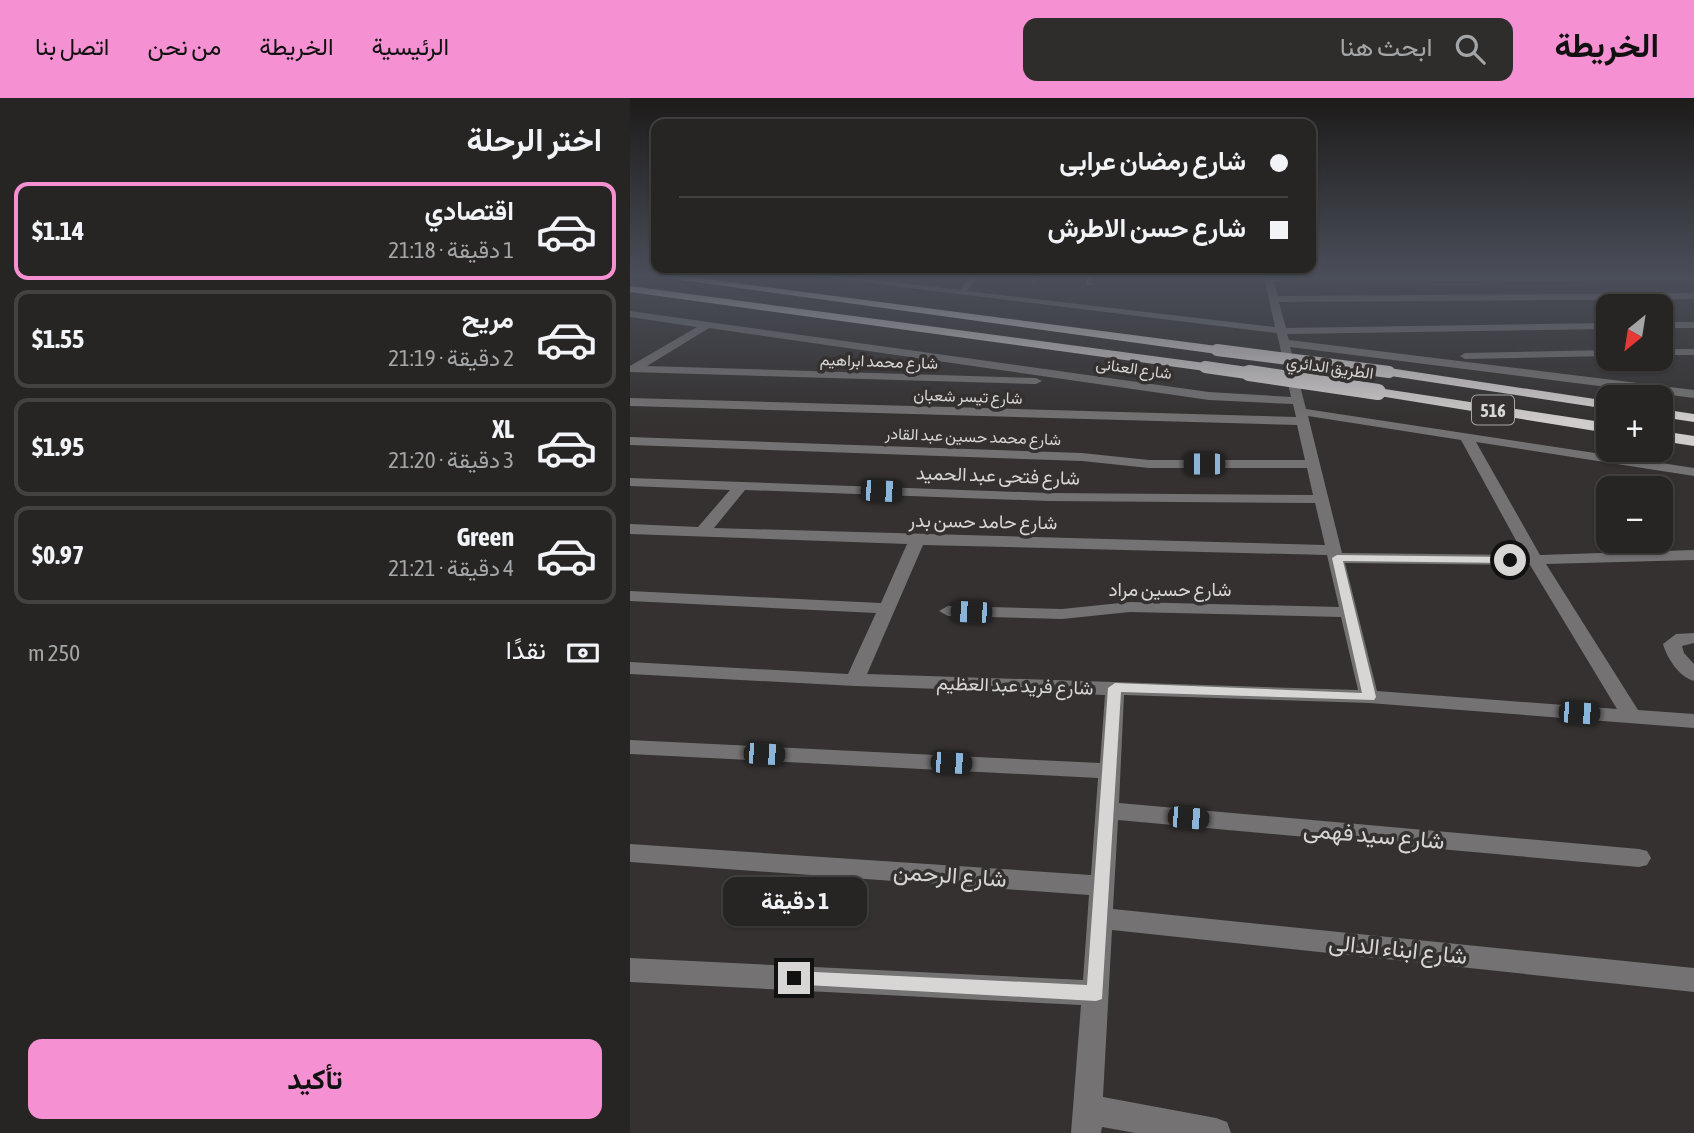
<!DOCTYPE html>
<html lang="ar">
<meta charset="utf-8">
<style>
:root{--surface:#272524;--page:#2f2d2c;--text:#f1f3f6;--muted:#a4a5a6;--line:#434241;--accent:#f591d2}
body{margin:0;font-family:"Asap Condensed",Vazirmatn,sans-serif;background:var(--page);color:var(--text);direction:rtl;height:100vh;display:flex;flex-direction:column;font-size:26px;white-space:nowrap}
*{box-sizing:border-box;margin:0}
p{font-size:23px;color:var(--muted)}
.icon{flex:none;width:38px;height:38px;fill:none;stroke:currentColor;stroke-width:2;stroke-linecap:round;stroke-linejoin:round}
.map{position:relative;flex:1;overflow:hidden;direction:ltr}
.panel{display:flex;flex-direction:column;background:var(--surface);width:630px}
.panel>*{flex:none}
.hud{position:absolute;left:21px;top:21px;width:665px;height:154px;border-radius:14px;box-shadow:0 2px 5px #0004,0 0 0 2px var(--line);direction:rtl;display:grid;align-content:center;height:154px;padding:0 28px;background:var(--surface)}
.needle{width:46px;rotate:210deg}
.buttons{position:absolute;left:966px;top:196px;display:grid;gap:14px}
.buttons a{display:grid;place-items:center;width:77px;height:77px;border-radius:14px;background:var(--surface);box-shadow:0 2px 5px #0004,0 0 0 2px var(--line);font-size:35px}
.end{position:absolute;width:32px;height:32px;margin:-16px;border:9px solid #d8d6d5;background:#111;box-shadow:0 0 0 4px #111}
.from{border-radius:50%}
.bubble{position:absolute;height:49px;border-radius:14px;background:var(--surface);box-shadow:0 2px 5px #0004,0 0 0 2px var(--line);font-size:23px;font-weight:700;line-height:49px;text-align:center;direction:rtl}
.car{position:absolute;width:21px;height:42px;margin:-21px -10px;border-radius:9px;box-shadow:0 0 5px 2px #0007;background:linear-gradient(#222 24%,#8ab4d8 0 40%,#222 0 76%,#8ab4d8 0 86%,#222 0)}
.hud b{display:flex;align-items:center;gap:24px;height:66px;font-size:26px}
.hud b+b{border-top:2px solid var(--line)}
.hud i{width:18px;height:18px;background:var(--text)}
ul{padding:0;list-style:none}
li{display:flex;align-items:center;gap:21px;height:98px;margin:0 14px 10px;padding:0 14px;border:4px solid var(--line);border-radius:14px}
li div{flex:1}
li b{display:block;font-size:26px}
li em{font-style:normal;font-weight:700}
li.selected{border-color:var(--accent)}
li>.icon{width:63px;height:63px;stroke-width:1.5}
h2{padding:0 28px;font-size:32px;line-height:84px}
.pay{display:flex;align-items:center;gap:18px;height:77px;padding:0 28px;font-size:26px}
.pay p{margin-inline-start:auto}
.action{display:flex;gap:14px;margin-top:auto;padding:14px 28px}
.action a{flex:1;height:80px;border-radius:14px;background:var(--accent);color:#111;font-size:28px;font-weight:700;line-height:80px;text-align:center}
header{display:flex;align-items:center;gap:42px;box-sizing:border-box;height:98px;padding:0 35px;background:var(--accent);color:#111}
header strong{font-size:33px}
nav{display:flex;gap:38px;margin-inline-start:auto;font-size:24px}
.search{width:490px;height:63px;background:var(--page);display:flex;align-items:center;gap:18px;box-sizing:border-box;padding:0 24px;border-radius:14px;color:var(--muted);font-size:26px}
main{display:flex;flex:1;min-height:0}
.map>svg:first-child{display:block}
</style>
<header>
<strong>الخريطة</strong>
<div class="search"><svg class="icon" aria-label="search" viewBox="0 0 24 24"><circle cx="10" cy="10" r="6"/><path d="M15 15l6 6"/></svg>ابحث هنا</div>
<nav><a>الرئيسية</a><a>الخريطة</a><a>من نحن</a><a>اتصل بنا</a></nav>
</header>
<main>
<div class="map">
<svg width="1064" height="1035" viewBox="0 0 1064 1035">
<rect width="100%" height="100%" fill="#343130"/>
<g fill="none" stroke-linecap="round" stroke-linejoin="round">
<g fill="#747272" fill-rule="evenodd">
<path d="M 182,178 L 209,178 L 330,192 L 340,178 L 349,178 L 337,193 L 645,229 L 634,178 L 1064,178 L 1064,182 L 644,184 L 648,198 L 1064,195 L 1064,201 L 649,204 L 656,230 L 978,225 L 978,231 L 657,236 L 659,242 L 1064,292 L 1064,300 L 660,249 L 676,311 L 1064,370 L 1064,378 L 846,344 L 910,457 L 1064,452 L 1064,462 L 916,466 L 1008,612 L 1064,616 L 1064,630 L 739,605 L 494,597 L 489,705 L 1009,751 L 1017,753 L 1021,760 L 1017,767 L 1009,769 L 488,722 L 483,811 L 1064,870 L 1064,894 L 482,832 L 473,999 L 586,1020 L 597,1024 L 601,1035 L 505,1035 L 472,1029 L 471,1035 L 441,1035 L 451,907 L 0,884 L 0,860 L 453,882 L 459,797 L 0,764 L 0,746 L 461,777 L 468,680 L 0,656 L 0,642 L 470,665 L 475,597 L 225,588 L 0,576 L 0,564 L 218,576 L 246,515 L 0,503 L 0,493 L 251,505 L 277,446 L 0,436 L 0,426 L 68,429 L 100,392 L 0,388 L 0,380 L 419,395 L 683,397 L 677,370 L 519,370 L 452,363 L 0,347 L 0,339 L 452,355 L 519,362 L 675,362 L 667,327 L 0,308 L 0,300 L 666,319 L 663,306 L 579,302 L 79,230 L 17,268 L 406,280 L 412,283 L 406,286 L 0,274 L 0,268 L 67,229 L 0,219 L 0,213 L 579,294 L 661,299 L 647,235 ZM 678,318 L 831,342 L 894,457 L 712,455 ZM 115,392 L 419,403 L 685,405 L 695,447 L 84,430 ZM 293,447 L 697,457 L 709,509 L 500,504 L 432,511 L 318,508 L 309,513 L 318,518 L 432,521 L 500,514 L 711,519 L 728,592 L 237,576 ZM 715,465 L 900,467 L 987,611 L 747,593 Z"/>
<polygon points="402,178 410,178 404,185 400,182"/>
<polygon points="456,178 464,178 462,187 456,187"/>
<rect x="1031" y="224" width="33" height="6"/>
<rect x="1031" y="251" width="33" height="6"/>
<polygon points="978,252 978,258 835,261 830,258 835,255"/>
<path d="M 1064,535 L 1064,545 L 1052,548 L 1054,555 L 1064,566 L 1064,583 C 1049,579 1037,560 1033,546 L 1046,536 Z"/>
</g>
<g fill="#d0cccb" fill-rule="evenodd">
<polygon points="22,178 52,178 587,248 593,252 587,256"/>
<polygon points="0,188 575,265 582,269 575,273 0,194"/>
<polygon points="759,270 978,303 978,311 754,277 754,271"/>
<polygon points="748,290 978,325 978,335 743,297 741,294"/>
<polygon points="1031,311 1064,316 1064,324 1031,319"/>
<polygon points="1031,333 1064,338 1064,348 1031,343"/>
</g>
<g stroke="#d0cccb" stroke-width="12">
<polyline points="587,252 759,274"/>
<polyline points="575,269 631,277"/>
</g>
<polyline stroke="#d0cccb" stroke-width="16" points="619,275 748,294"/>
</g>
<linearGradient id="sky" x2="0" y2="1"><stop stop-color="#1d1b1a"/><stop offset="0.55" stop-color="#4a4e59"/><stop offset="1" stop-color="#4a4e59" stop-opacity="0"/></linearGradient>
<rect width="1064" height="323" fill="url(#sky)"/>
<polygon fill="#d8d6d5" points="707,457 880,459 886,462 880,465 713,463 746,599 744,602 491,594 472,901 466,903 158,886 156,880 158,875 164,873 457,887 478,590 485,585 732,595 702,460"/>
<g text-anchor="middle" dominant-baseline="central" stroke-width="7" stroke-linejoin="round" paint-order="stroke">
<g font-size="16" fill="#d8d6d5" stroke="#343130">
<text transform="translate(249 263) rotate(2)">شارع محمد ابراهيم</text>
<text transform="translate(700 269) rotate(8)">الطريق الدائري</text>
<text transform="translate(504 270) rotate(8)">شارع العنانى</text>
<text transform="translate(338 298) rotate(2)">شارع تيسر شعبان</text>
<text transform="translate(343 338) rotate(2)">شارع محمد حسين عبد القادر</text>
</g>
<rect fill="#343130" stroke="#a7a4a4" stroke-width="2" x="842" y="297.5" width="42" height="29" rx="5"/>
<g font-size="18" font-weight="bold" fill="#d8d6d5">
<text x="863" y="312">516</text>
</g>
<g font-size="19" fill="#d8d6d5" stroke="#343130">
<text transform="translate(368 377) rotate(2)">شارع فتحى عبد الحميد</text>
<text transform="translate(353 423) rotate(1)">شارع حامد حسن بدر</text>
<text x="540" y="491">شارع حسين مراد</text>
<text transform="translate(385 587) rotate(2)">شارع فريد عبد العظيم</text>
</g>
<g font-size="23" fill="#d8d6d5" stroke="#343130">
<text transform="translate(744 737) rotate(5)">شارع سيد فهمى</text>
<text transform="translate(320 777) rotate(4)">شارع الرحمن</text>
<text transform="translate(768 851) rotate(6)">شارع ابناء الدالى</text>
</g>
</g>
</svg>
<div class="buttons">
<a><svg class="needle" viewBox="-14 -14 28 28"><path d="M0-13l5 13h-10z" fill="#e53935"/><path d="M0 13l5-13h-10z" fill="#a4a5a6"/></svg></a>
<a>+</a>
<a>−</a>
</div>
<i class="end from" style="left:880px;top:462px"></i>
<i class="end" style="left:164px;top:880px"></i>
<div class="bubble" style="left:93px;top:779px;width:144px">1 دقيقة</div>
<i class="car" style="left:574px;top:366px;rotate:270deg"></i>
<i class="car" style="left:251px;top:393px;rotate:92deg"></i>
<i class="car" style="left:341px;top:514px;rotate:272deg"></i>
<i class="car" style="left:949px;top:615px;rotate:94deg"></i>
<i class="car" style="left:134px;top:656px;rotate:93deg"></i>
<i class="car" style="left:321px;top:665px;rotate:93deg"></i>
<i class="car" style="left:558px;top:720px;rotate:95deg"></i>
<div class="hud">
<b><i class="from"></i>شارع رمضان عرابى</b>
<b><i></i>شارع حسن الاطرش</b>
</div>
</div>
<section class="panel">
<h2>اختر الرحلة</h2>
<ul>
<li class="selected"><svg class="icon" aria-label="car" viewBox="0 0 24 24"><path d="M5 17H2v-5l4-1 3-4h7l3 4 3 1v5h-3M9 17h6M6 11h13"/><circle cx="7" cy="17" r="2"/><circle cx="17" cy="17" r="2"/></svg><div><b>اقتصادي</b><p>1 دقيقة · 21:18</p></div><em>$1.14</em></li>
<li><svg class="icon" aria-label="car" viewBox="0 0 24 24"><path d="M5 17H2v-5l4-1 3-4h7l3 4 3 1v5h-3M9 17h6M6 11h13"/><circle cx="7" cy="17" r="2"/><circle cx="17" cy="17" r="2"/></svg><div><b>مريح</b><p>2 دقيقة · 21:19</p></div><em>$1.55</em></li>
<li><svg class="icon" aria-label="car" viewBox="0 0 24 24"><path d="M5 17H2v-5l4-1 3-4h7l3 4 3 1v5h-3M9 17h6M6 11h13"/><circle cx="7" cy="17" r="2"/><circle cx="17" cy="17" r="2"/></svg><div><b>XL</b><p>3 دقيقة · 21:20</p></div><em>$1.95</em></li>
<li><svg class="icon" aria-label="car" viewBox="0 0 24 24"><path d="M5 17H2v-5l4-1 3-4h7l3 4 3 1v5h-3M9 17h6M6 11h13"/><circle cx="7" cy="17" r="2"/><circle cx="17" cy="17" r="2"/></svg><div><b>Green</b><p>4 دقيقة · 21:21</p></div><em>$0.97</em></li>
</ul>
<div class="pay"><svg class="icon" aria-label="cash" viewBox="0 0 24 24"><path d="M3 7h18v10H3z"/><circle cx="12" cy="12" r="2"/></svg>نقدًا<p>250 m</p></div>
<div class="action"><a>تأكيد</a></div>
</section>
</main>
